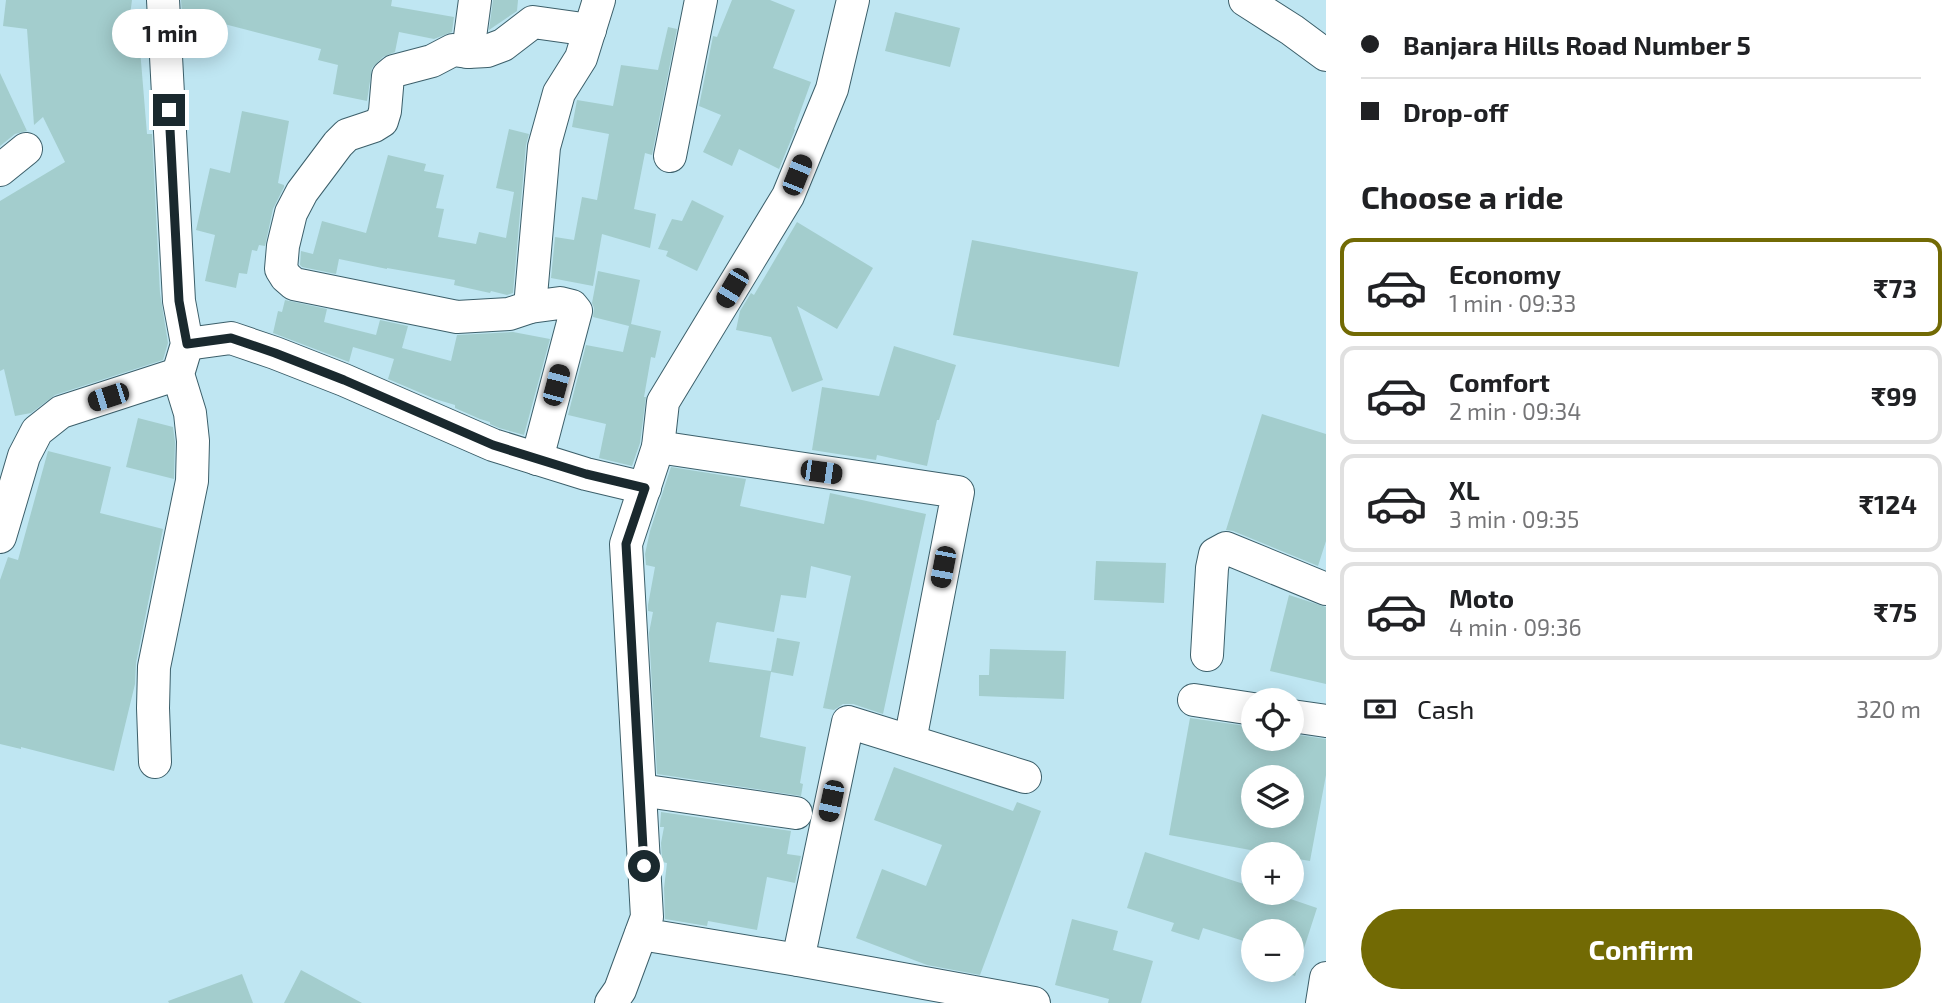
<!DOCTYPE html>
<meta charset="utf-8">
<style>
:root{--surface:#fff;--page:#f6f6f6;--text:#202124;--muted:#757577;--line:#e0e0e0;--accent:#726a04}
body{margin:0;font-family:"Exo 2",sans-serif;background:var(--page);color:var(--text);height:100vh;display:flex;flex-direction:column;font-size:26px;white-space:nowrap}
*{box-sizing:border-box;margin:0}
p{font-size:23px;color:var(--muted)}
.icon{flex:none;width:38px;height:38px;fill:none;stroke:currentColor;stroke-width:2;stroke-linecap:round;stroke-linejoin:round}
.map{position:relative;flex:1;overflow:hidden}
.panel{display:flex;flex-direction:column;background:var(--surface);width:630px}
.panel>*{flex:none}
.top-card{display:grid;align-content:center;height:154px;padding:0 35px;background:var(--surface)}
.fabs{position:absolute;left:1241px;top:688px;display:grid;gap:14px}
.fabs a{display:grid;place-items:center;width:63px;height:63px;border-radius:50%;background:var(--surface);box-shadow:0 4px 18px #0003;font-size:35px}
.end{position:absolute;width:32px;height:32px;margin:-16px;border:9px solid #1a292e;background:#fff;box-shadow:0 0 0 4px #fff}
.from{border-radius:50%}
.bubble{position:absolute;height:49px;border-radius:24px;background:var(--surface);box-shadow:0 4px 18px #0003;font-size:23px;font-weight:700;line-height:49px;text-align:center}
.car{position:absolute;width:21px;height:42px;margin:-21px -10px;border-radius:9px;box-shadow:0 0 5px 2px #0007;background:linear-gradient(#222 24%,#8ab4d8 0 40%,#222 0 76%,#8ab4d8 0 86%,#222 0)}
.top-card b{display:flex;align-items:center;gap:24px;height:66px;font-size:26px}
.top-card b+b{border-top:2px solid var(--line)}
.top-card i{width:18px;height:18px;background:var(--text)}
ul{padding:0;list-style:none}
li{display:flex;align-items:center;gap:21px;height:98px;margin:0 14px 10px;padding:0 21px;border:4px solid var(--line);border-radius:14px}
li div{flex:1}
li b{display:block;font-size:26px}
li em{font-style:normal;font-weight:700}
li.on{border-color:var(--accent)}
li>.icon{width:63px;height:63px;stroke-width:1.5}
h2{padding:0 35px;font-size:32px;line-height:84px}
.pay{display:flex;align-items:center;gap:18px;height:77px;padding:0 35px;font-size:26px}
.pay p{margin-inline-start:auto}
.primary-button{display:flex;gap:14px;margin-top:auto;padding:14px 35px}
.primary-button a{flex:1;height:80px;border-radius:42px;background:var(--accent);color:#fff;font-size:28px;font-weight:700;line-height:80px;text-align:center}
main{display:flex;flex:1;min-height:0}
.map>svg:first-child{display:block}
</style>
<main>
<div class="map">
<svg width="1326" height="1003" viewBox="0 0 1326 1003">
<rect width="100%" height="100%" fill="#bfe6f2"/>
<g fill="#a3cdcd" fill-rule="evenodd">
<polygon points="6,0 132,0 127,38 139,37 147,134 152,134 160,293 168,343 163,360 55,395 31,413 15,416 4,369 0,371 0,201 65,162 43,117 34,125 27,29 3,26"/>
<polygon points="181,0 392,0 391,6 454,17 452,32 434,39 399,32 395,52 383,57 372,68 367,101 333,94 338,65 318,60 321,49 182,13"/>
<polygon points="493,0 518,0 517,11 489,30"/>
<polygon points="732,0 770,0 795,10 773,68 811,82 794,129 795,130 779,169 739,149 732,166 703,152 721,115 699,106 713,36 717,37"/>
<polygon points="895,12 960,28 950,67 885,51"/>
<polygon points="668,27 677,29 652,155 645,153 634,209 656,214 650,248 602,234 593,286 551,278 555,237 574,240 582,197 597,200 609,134 572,127 577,100 613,106 621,65 658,70"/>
<polygon points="0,73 27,131 15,134 0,146"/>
<polygon points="242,111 289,121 278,183 284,185 284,187 273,209 265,246 259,245 257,251 252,250 247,274 239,273 236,288 205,281 215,235 196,230 210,168 230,173"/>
<polygon points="509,129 529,134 526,145 513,293 507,295 491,291 490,293 454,285 455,280 387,268 387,269 339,259 336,274 302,267 300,265 301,251 313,254 322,221 366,233 388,155 426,164 424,171 444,175 436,208 444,209 438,237 476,244 479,232 506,238 514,192 496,188"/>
<polygon points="692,200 724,216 697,271 666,256 668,251 658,249 672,219 682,221"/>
<polygon points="797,222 873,268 837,329 797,306 823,380 792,392 771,337 736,330 740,311 751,293 754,295"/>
<polygon points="972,240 1138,272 1119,367 953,335"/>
<polygon points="598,271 640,280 631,324 661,331 655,358 651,357 644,397 646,397 640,443 632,466 599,458 606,424 568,415 586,345 623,352 629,326 593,317 594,308 592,303"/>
<polygon points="285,300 327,309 324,322 376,335 380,320 408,326 402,348 451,361 457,335 513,332 550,339 524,435 499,428 490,424 490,422 480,419 455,408 455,405 435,399 388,379 394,359 353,347 349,362 273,333 278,311 282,312"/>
<polygon points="894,346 956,365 939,420 937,420 927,466 877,455 876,460 812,450 822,387 879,396"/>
<polygon points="1262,414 1326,434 1326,541 1318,566 1233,531 1226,530"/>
<polygon points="138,418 173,427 175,442 174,479 126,467"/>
<polygon points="48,451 111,467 100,513 163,529 136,663 135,684 114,771 21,747 21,749 0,744 0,580 8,557 18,560"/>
<polygon points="671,467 746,479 740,506 824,524 830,493 926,514 883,714 853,704 843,704 834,710 823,708 851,576 811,566 806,598 781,595 774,632 717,622 716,624 709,662 771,671 777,638 800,642 793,676 771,672 760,737 806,747 800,783 803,784 801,796 657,774 649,633 653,612 648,611 648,605 655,567 646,565 645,554 650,531"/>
<polygon points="1096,561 1166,563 1164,603 1094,600"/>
<polygon points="1289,595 1326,607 1326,684 1270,671"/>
<polygon points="990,649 1066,651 1064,699 979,696 979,675 989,675"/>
<path d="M 1190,718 L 1253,727 L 1253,738 L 1292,738 L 1292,734 L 1326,739 L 1326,775 L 1310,861 L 1292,858 L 1292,854 L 1272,854 L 1169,835 ZM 1253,777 L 1292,777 L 1292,816 L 1253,816 Z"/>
<polygon points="894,767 1013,811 1017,802 1041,811 980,975 927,965 856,938 882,869 926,886 942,845 874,820"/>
<polygon points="661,812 791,831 787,854 801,856 795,883 767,877 757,930 708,921 707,926 665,919 664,888 667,863 662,862 661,843 664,827 660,827"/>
<polygon points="1145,852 1253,887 1253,892 1270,892 1317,908 1295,976 1292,975 1292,931 1253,931 1253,944 1203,928 1199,940 1171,931 1174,923 1127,908"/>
<polygon points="1072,919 1118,931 1113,950 1153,961 1141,1003 1108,1003 1109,999 1055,985"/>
<polygon points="301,970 362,1003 284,1003"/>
<polygon points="242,974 253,1003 169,1003 168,1001"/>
</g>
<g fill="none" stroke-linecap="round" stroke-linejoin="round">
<g stroke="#3c5f6a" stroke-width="34">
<g id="minor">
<polyline points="1245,0 1292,30 1326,55"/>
<polyline points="468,52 475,0"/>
<polyline points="670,156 701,0"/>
<polyline points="0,170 26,149"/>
<polyline points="530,307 544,147 559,93 581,58 599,0"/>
<polyline points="187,344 231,338 275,353 344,380 493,445 586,474 645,488"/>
<polyline points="658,447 958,492 910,741"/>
<polyline points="537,459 576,311 572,306 560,303 530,307 509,314 457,317 294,284 286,277 281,269 283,246 291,213 302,192 338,144 347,135 374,126 382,121 385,111 388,76 394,71 432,61 453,50 468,52 487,51 503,45 533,22 590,30"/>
<polyline points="0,537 24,456 37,431 61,412 178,374"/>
<polyline points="1207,655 1212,568 1215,554 1226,548 1326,589"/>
<polyline points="1194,700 1253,709"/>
<polyline points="1292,716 1326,721"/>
<polyline points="155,762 153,708 154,667 192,481 193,441 190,413 178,374 187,344 179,301 163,0"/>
<polyline points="640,790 796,813"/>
<polyline points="641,934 798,960 848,722 1025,777"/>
<polyline points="798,960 1034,1003"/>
<polyline points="611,1003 620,990 647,917 626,544 658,447 663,402 788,196 832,89 853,0"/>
<polyline points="1322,1003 1326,978"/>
</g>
</g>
<use href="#minor" stroke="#fff" stroke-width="32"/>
</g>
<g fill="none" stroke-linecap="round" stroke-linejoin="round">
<polyline stroke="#1a292e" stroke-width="9" points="169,110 179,301 187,344 231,338 275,353 344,380 493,445 586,474 645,488 626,544 644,866"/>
</g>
</svg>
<div class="fabs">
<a><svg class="icon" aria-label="locate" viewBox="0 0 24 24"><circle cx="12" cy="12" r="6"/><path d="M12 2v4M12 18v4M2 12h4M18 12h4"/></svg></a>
<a><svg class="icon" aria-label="layers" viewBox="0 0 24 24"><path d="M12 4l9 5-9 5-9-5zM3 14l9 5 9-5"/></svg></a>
<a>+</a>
<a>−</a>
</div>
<i class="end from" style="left:644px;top:866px"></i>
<i class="end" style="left:169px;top:110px"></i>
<div class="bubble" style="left:112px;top:9px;width:116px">1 min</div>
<i class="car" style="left:797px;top:175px;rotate:22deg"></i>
<i class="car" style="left:732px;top:288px;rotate:211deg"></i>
<i class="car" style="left:556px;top:385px;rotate:15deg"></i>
<i class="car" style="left:108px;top:397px;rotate:252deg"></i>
<i class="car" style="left:821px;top:472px;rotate:98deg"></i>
<i class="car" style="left:943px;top:567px;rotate:191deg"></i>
<i class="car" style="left:831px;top:801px;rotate:192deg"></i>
</div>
<section class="panel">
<div class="top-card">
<b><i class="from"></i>Banjara Hills Road Number 5</b>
<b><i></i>Drop-off</b>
</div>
<h2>Choose a ride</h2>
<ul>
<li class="on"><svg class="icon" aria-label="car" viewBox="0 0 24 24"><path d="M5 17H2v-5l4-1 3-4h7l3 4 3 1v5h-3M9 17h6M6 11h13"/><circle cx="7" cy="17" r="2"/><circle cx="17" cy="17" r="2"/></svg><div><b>Economy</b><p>1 min · 09:33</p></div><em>₹73</em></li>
<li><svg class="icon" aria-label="car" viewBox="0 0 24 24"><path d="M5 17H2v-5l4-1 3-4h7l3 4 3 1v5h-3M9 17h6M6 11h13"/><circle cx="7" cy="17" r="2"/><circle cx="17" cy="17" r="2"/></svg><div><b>Comfort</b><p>2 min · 09:34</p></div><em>₹99</em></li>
<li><svg class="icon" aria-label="car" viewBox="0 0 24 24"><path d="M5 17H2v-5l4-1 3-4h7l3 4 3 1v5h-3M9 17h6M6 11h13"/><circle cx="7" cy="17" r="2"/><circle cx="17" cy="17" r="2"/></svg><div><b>XL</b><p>3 min · 09:35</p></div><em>₹124</em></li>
<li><svg class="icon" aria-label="car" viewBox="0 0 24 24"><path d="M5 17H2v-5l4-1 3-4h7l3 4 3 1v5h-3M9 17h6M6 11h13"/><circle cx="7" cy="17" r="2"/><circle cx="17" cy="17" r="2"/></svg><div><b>Moto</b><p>4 min · 09:36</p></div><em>₹75</em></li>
</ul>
<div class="pay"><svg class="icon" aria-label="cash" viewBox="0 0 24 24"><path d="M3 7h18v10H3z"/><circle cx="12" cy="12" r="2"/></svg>Cash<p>320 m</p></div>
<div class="primary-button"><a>Confirm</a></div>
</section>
</main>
